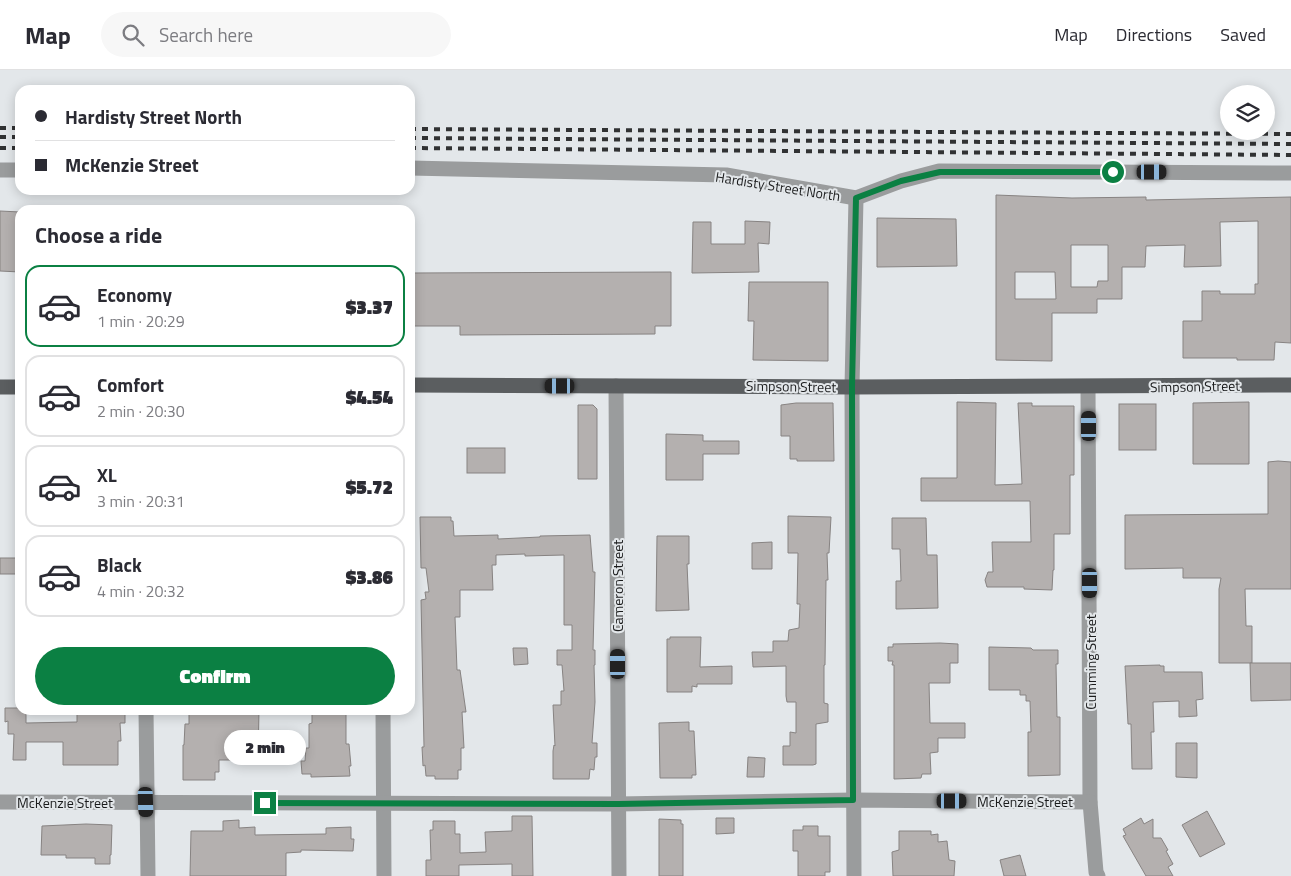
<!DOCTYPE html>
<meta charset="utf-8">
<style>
:root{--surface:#fff;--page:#f7f7f7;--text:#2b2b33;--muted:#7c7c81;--line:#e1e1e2;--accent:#0b8043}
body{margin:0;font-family:"Titillium Web",sans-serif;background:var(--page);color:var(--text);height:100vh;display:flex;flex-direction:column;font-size:19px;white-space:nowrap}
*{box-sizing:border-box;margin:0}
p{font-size:16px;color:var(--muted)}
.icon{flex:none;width:28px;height:28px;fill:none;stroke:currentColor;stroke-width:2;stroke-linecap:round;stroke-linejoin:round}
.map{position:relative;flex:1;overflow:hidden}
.sheet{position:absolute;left:15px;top:135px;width:400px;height:510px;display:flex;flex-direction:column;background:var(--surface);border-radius:15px;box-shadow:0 2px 12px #0003}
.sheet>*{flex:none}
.top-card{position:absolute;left:15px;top:15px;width:400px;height:110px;border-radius:15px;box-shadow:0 2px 12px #0003;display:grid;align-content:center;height:110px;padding:0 20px;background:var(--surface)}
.tools{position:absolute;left:1220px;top:15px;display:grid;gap:10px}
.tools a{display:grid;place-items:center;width:55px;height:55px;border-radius:50%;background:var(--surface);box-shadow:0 2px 12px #0003;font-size:25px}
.end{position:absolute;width:22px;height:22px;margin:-11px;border:6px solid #0b8043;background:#fff;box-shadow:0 0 0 2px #fff}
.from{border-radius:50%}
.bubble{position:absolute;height:35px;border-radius:18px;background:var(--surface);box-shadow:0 2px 12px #0003;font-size:16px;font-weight:800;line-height:35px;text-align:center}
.car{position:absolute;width:15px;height:30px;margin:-15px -8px;border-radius:6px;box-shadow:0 0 4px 1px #0007;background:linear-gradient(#222 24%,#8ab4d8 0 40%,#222 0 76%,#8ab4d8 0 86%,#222 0)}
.top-card b{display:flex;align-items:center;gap:18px;height:48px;font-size:19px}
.top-card b+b{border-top:1px solid var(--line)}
.top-card i{width:12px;height:12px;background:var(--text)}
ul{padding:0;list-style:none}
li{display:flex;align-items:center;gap:15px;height:82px;margin:0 10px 8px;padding:0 10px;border:2px solid var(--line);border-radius:15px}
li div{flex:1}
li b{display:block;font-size:19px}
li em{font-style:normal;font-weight:800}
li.selected{border-color:var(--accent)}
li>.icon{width:45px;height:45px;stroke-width:1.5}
h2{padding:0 20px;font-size:22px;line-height:60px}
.primary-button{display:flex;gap:10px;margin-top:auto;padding:10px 20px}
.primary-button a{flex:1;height:58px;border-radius:30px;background:var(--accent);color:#fff;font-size:20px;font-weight:800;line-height:58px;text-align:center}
header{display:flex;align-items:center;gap:30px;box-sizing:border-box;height:70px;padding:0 25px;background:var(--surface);border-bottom:1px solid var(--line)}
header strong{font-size:24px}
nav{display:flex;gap:28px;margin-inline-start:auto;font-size:18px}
.search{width:350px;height:45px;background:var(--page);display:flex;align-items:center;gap:12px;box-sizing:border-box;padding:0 18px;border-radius:28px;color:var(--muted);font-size:19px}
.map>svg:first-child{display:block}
</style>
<header>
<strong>Map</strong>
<div class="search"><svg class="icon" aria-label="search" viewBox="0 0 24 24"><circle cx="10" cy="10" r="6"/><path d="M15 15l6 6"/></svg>Search here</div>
<nav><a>Map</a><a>Directions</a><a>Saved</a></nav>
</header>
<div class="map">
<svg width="1291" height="806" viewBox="0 0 1291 806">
<rect width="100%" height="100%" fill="#e3e7ea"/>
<g fill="#b4b0af" stroke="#878382" fill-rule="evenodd">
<path d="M 996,125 L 1072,128 L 1146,127 L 1146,130 L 1291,127 L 1291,273 L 1275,272 L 1274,290 L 1237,290 L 1237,288 L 1183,288 L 1183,251 L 1202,251 L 1202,221 L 1220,221 L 1220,224 L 1255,224 L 1255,214 L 1258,214 L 1258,151 L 1220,152 L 1221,196 L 1184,197 L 1185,175 L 1146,176 L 1145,197 L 1122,197 L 1122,229 L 1097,229 L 1097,243 L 1052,243 L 1052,291 L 996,290 ZM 1071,175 L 1108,175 L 1108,211 L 1098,211 L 1097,217 L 1071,217 ZM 1015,202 L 1055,202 L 1056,229 L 1015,229 Z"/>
<polygon points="0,141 20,142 20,202 0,201"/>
<polygon points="877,148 956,149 957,196 877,197"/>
<polygon points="745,151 770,152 769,174 758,173 759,202 692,203 693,152 711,152 711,174 745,174"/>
<polygon points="671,202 671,256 655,256 655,264 460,265 460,256 410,256 410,203"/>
<polygon points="749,212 828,212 828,291 753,290 754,251 748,251"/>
<polygon points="957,332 996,333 995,415 1022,414 1018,333 1032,333 1032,336 1074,336 1074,405 1070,405 1070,464 1054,464 1054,500 1053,500 1052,520 1024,519 1024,517 987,517 985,510 988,502 993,502 992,472 1031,472 1030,431 921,431 921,408 957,408"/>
<polygon points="1249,332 1249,394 1193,394 1193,333"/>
<polygon points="796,333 833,333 834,391 797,391 797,389 790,389 790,366 781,366 781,335"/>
<rect x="1119" y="334" width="37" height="46"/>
<polygon points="578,335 593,335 597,339 597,409 578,409"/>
<polygon points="666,364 703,365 703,371 739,371 739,384 703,384 703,410 666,410"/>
<rect x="467" y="378" width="38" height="25"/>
<polygon points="1278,391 1291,392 1291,519 1245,519 1246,556 1252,556 1252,593 1219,593 1219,519 1221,508 1183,508 1183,498 1125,499 1125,445 1268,444 1268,392"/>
<polygon points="788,446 831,447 829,483 827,483 828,510 826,510 825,595 824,595 824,633 828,634 828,652 816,654 816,694 813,695 783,695 783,676 790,676 790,662 796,663 796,632 787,632 786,626 786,596 753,597 752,582 773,582 773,571 788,571 789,560 799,558 800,534 797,534 798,483 788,483"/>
<polygon points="420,447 451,447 451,451 453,451 454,466 498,465 498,469 540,467 540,466 590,465 593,502 595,502 593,580 595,580 595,595 594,595 595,632 592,673 597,673 597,687 595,687 594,700 590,699 589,709 553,709 553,681 554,675 555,676 553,635 561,635 561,621 564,621 562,595 557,595 557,580 572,580 572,555 564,555 564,485 525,486 525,484 496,485 496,495 492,495 493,520 460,520 460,547 455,547 457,600 460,600 466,642 462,642 464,678 461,678 461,700 458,700 458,709 435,709 435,706 426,706 425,695 423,696 422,677 424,677 421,530 426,529 425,522 429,522 426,498 421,498"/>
<polygon points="892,448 926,448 927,485 937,485 938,538 896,539 896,511 901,511 900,479 892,479"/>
<polygon points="657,466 689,466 689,494 687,494 689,540 656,541"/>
<polygon points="772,472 772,499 752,499 752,473"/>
<rect x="0" y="488" width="20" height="16"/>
<polygon points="670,567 701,567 700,597 732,596 732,614 697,614 697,617 692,616 692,622 667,622 667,569 670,569"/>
<polygon points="940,573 958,574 958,593 950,593 950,613 929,613 930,653 965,653 965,668 938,668 938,682 930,683 931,704 922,704 921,708 894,709 894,595 892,595 893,591 888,591 888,577 893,577 893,574"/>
<polygon points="989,577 1031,578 1033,580 1058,580 1058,594 1056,594 1057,647 1060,647 1060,705 1028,706 1028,662 1031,662 1030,631 1026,631 1026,625 1020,625 1020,620 989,620"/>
<polygon points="513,578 527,578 528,594 514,595"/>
<polygon points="1250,593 1291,593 1291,630 1251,631"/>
<polygon points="1160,595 1160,596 1164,596 1164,602 1202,602 1203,629 1196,630 1197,646 1179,647 1179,631 1153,632 1154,662 1151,662 1152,699 1132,699 1131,654 1128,654 1125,596"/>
<polygon points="5,638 20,638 20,640 26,640 26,653 77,652 77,640 125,640 125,653 120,653 121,671 118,671 118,695 63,695 63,672 26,672 26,690 13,690 14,664 8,664 8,651 5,652"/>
<polygon points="189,640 259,640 258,690 219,690 219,702 215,702 215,710 183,710 183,675 184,675 185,654 189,654"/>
<polygon points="312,640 346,640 346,674 349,674 351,696 349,696 350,706 311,707 311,704 302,704 301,691 305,691 306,678 309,678 309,654 312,653"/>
<polygon points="689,652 689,661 694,661 696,705 692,705 692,708 660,708 659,653"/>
<polygon points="1176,673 1197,673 1197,708 1176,707"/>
<polygon points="748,687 765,688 764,707 747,707"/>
<polygon points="1207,741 1225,774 1200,787 1182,755"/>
<polygon points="512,746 532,746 533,806 512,806 512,794 459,795 459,806 426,806 426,790 431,790 430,760 433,760 433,751 455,751 455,764 460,764 460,783 486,782 485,762 512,761"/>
<polygon points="716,748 734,748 734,763 716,764"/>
<polygon points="1141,748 1144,754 1153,749 1153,768 1161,768 1168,780 1166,781 1173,794 1168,797 1173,806 1146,806 1123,766 1126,765 1123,759"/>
<polygon points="659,749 681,750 681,754 683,754 683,806 659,806"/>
<polygon points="239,750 239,758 255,757 255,765 326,764 326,758 351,757 351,769 354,769 353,781 301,780 301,782 286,783 286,806 190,806 191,761 223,761 223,751"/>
<polygon points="86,754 112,755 111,785 110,785 110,794 95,794 95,788 66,788 66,785 41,785 42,756"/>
<polygon points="803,756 818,756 818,766 830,766 830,802 825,802 825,806 798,806 798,781 793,781 793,760 803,760"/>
<polygon points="899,761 931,761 931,765 938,764 938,772 947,771 949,790 955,791 954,806 893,806 892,782 899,780"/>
<polygon points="1020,785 1026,806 1004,806 1000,790"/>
</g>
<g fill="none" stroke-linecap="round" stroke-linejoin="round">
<g stroke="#9a9c9d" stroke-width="15">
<polyline points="410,98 726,105 856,128 901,111 939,101 1291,103"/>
<polyline points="0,100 20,100"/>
<polyline points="616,316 619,806"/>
<polyline points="1088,317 1090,732 1096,802 1098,806"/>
<polyline points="146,640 148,806"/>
<polyline points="383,640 384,806"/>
<polyline points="0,732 618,734 853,730 1090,732"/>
<polyline points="854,806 852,317 856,128"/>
</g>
<g stroke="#5b5e60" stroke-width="15">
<polyline points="410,315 852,317 1291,315"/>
<polyline points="0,317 20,317"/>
</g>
<g stroke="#313233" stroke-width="4" stroke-dasharray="6 6" stroke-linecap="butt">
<polyline points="0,58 20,58"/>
<polyline points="410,59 1291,64"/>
<polyline points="0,67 20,67"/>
<polyline points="410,68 1291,74"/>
<polyline points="0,78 20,78"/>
<polyline points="410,78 1291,85"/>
</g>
</g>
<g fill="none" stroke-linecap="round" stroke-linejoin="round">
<polyline stroke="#0b8043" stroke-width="6" points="265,733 618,734 853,730 852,317 856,128 901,111 940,102 1113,102"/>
</g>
<g text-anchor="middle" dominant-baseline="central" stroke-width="4" stroke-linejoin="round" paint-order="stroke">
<g font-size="14" fill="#1b1c1d" stroke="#e3e7ea">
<text transform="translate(778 116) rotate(9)">Hardisty Street North</text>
<text transform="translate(791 316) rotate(1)">Simpson Street</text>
<text transform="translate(1195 316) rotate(-1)">Simpson Street</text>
<text transform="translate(617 516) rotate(-90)">Cameron Street</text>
<text transform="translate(1090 592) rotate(-90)">Cumming Street</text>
<text x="1025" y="731">McKenzie Street</text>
<text x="65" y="732">McKenzie Street</text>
</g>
</g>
</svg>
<div class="tools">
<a><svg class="icon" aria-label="layers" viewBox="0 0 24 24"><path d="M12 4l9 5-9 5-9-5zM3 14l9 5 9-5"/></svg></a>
</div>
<i class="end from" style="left:1113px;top:102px"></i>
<i class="end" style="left:265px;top:733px"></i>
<div class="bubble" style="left:224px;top:660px;width:82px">2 min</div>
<i class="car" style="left:1152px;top:102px;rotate:90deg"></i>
<i class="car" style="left:560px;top:316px;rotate:270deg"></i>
<i class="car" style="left:1089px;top:356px;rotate:0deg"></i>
<i class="car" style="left:1090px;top:513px;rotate:180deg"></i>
<i class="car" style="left:618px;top:594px;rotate:0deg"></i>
<i class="car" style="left:952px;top:731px;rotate:90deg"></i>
<i class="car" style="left:146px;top:732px;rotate:178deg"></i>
<div class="top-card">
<b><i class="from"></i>Hardisty Street North</b>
<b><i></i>McKenzie Street</b>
</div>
<section class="sheet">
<h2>Choose a ride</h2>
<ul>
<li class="selected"><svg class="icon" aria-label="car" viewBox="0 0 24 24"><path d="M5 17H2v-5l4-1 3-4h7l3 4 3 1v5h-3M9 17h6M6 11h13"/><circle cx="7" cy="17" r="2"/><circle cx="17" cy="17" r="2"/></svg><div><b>Economy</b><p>1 min · 20:29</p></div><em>$3.37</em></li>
<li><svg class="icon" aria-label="car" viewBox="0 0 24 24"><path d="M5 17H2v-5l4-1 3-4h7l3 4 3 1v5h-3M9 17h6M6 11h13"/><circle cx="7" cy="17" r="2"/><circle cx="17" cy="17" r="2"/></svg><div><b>Comfort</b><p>2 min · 20:30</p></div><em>$4.54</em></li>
<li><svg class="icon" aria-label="car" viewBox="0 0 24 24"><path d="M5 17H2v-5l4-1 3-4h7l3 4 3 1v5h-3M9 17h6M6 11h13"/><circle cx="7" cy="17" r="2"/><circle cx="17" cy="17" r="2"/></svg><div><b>XL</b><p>3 min · 20:31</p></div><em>$5.72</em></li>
<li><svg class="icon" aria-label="car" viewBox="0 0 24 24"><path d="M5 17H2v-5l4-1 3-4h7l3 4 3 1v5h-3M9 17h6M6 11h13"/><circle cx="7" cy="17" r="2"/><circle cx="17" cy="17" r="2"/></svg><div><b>Black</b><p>4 min · 20:32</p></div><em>$3.86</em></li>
</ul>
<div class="primary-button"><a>Confirm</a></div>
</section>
</div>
